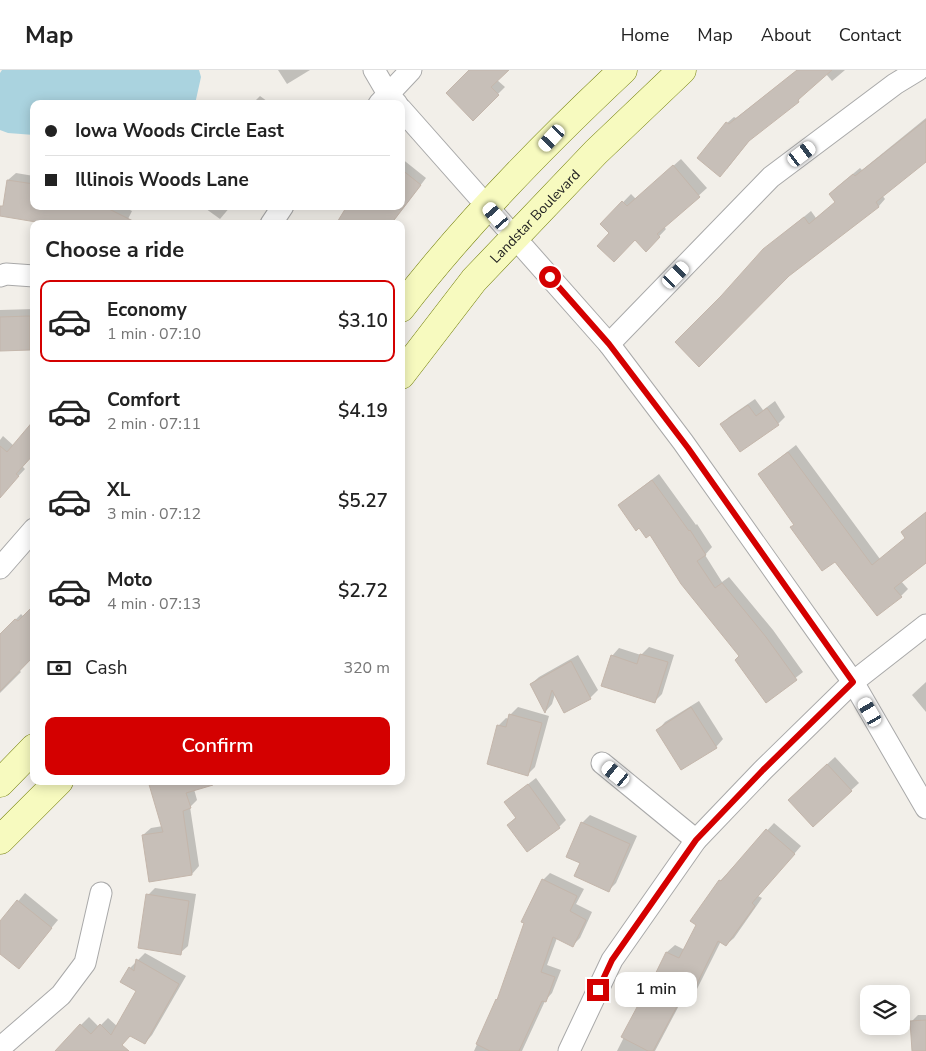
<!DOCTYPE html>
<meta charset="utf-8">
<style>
:root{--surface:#fff;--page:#f6f6f6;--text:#222;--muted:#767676;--line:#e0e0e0;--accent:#d40000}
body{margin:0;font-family:"Nunito Sans",sans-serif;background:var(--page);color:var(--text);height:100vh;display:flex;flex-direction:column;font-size:19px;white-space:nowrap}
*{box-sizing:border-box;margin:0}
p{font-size:16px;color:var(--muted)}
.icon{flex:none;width:28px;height:28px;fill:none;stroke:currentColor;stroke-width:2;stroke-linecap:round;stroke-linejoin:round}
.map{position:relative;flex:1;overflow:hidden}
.panel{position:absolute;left:30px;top:150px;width:375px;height:565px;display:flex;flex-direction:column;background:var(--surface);border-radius:10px;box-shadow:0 2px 12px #0003}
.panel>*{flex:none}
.banner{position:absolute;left:30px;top:30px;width:375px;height:110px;border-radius:10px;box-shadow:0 2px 12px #0003;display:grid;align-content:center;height:110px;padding:0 15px;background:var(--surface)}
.buttons{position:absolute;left:860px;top:915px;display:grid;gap:10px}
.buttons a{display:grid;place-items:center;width:50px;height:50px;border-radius:10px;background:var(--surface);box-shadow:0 2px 12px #0003;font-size:25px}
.end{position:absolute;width:22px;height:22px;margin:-11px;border:6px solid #d40000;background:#fff;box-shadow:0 0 0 2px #fff}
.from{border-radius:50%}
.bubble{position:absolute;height:35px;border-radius:10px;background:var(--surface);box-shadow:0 2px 12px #0003;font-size:16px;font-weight:600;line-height:35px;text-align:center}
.car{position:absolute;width:15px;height:30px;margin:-15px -8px;border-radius:6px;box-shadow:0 0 4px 1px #0007;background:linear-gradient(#fff 24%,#345 0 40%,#fff 0 76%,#345 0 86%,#fff 0)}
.banner b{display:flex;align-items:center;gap:18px;height:48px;font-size:19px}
.banner b+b{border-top:1px solid var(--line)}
.banner i{width:12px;height:12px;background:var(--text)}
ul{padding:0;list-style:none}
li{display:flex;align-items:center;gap:15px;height:82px;margin:0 10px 8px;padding:0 5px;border:2px solid transparent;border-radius:10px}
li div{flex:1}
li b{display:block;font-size:19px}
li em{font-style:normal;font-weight:600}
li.selected{border-color:var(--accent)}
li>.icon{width:45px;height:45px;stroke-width:1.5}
h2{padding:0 15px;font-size:22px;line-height:60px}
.pay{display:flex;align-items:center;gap:12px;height:55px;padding:0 15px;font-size:19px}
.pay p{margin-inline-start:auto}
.action{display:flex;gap:10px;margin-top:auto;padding:10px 15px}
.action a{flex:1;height:58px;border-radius:10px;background:var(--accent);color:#fff;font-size:20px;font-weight:600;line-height:58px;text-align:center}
header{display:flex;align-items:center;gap:30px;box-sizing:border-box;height:70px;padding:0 25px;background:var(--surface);border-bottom:1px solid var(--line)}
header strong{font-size:24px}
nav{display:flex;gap:28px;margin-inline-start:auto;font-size:18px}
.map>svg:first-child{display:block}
</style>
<header>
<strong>Map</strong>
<nav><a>Home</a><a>Map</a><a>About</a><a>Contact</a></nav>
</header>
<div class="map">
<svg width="926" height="981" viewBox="0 0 926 981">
<rect width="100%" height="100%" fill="#f2efe9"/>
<polygon fill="#aad3df" points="2,0 199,0 201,7 195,34 34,34 34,65 8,63 0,60 0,3"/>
<g fill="#0003">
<polygon points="278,0 310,0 287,14"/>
<polygon points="471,0 507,0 497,10 505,17 473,49"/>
<polygon points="798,0 845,0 832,11 826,4 804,23 798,31 752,67 727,99 727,53 734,47 736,48"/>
<polygon points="260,26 271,34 252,34"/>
<polygon points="926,48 926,91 882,125 885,129 879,136 789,205 722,227 772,173 811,141 816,148 836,132 830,124 837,117 860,98 862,100"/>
<polygon points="401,88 426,108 395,149 401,136"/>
<polygon points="681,89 707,118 664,157 666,159 646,180 635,169 611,163 602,154 631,124 636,129"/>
<polygon points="16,103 34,106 34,136 3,145 8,110"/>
<polygon points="83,136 122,136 132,141 128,149 137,154"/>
<polygon points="202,136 231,136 220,149"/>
<polygon points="34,239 34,275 30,279 0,279 0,240"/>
<polygon points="755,329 763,340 775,331 785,347 778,354 722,355 729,347"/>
<polygon points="3,366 14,376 22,396 25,399 12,413 0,423 0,370"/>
<polygon points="796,375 880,489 906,468 902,462 926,442 926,493 901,511 908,519 901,526 835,490 795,454 759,404"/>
<polygon points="659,404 696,455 697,454 712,477 705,485 722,512 729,507 773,560 803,602 766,631 740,586 650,463 639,457 619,435"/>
<polygon points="21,544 24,547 19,600 21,602 0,623 0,566"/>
<polygon points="649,577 674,585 662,624 655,631 612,586 619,578 641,585"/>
<polygon points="578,585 598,620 590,628 555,624 552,634 546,641 531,614 539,607"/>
<polygon points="926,612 926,642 912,625"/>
<polygon points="699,631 723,669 716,677 658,660 665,652"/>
<polygon points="518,637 549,646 535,697 528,704 499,655 506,648 509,649 510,645"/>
<polygon points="835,687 859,713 813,755 797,722"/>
<polygon points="536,708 566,750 559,757 508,755 516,747 505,732"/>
<polygon points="149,711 194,719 197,730 190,737 199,796 192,804 150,810 143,765 151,758 163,756"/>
<polygon points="590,745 637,766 616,813 609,820 581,792 567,786 582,753"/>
<polygon points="774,753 801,776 758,826 762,828 734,868 726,875 721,871 696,921 689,929 684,926 655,981 617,981 667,882 675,875 685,880 720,811"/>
<polygon points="550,803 584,819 576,834 592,842 580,868 573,875 557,868 547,895 561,900 552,923 545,931 522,981 474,981 497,930 500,927 543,810"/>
<polygon points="155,818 196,824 188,876 180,883 148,825"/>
<polygon points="25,823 58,850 19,897 0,882 0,853"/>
<polygon points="145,883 186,906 152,965 145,973 130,964 115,981 55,981 89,947 99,957 108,948 118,957 138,921 130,898"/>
<polygon points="918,945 926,945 926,981 914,981 911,952"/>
</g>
<g fill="#c7bfb8" stroke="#c4b6ab">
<polygon points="469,0 509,0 491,17 499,25 473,51 446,23"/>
<polygon points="797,0 832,0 798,30 799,32 749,71 720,107 697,88 726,52 729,54"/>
<polygon points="926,50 926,92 876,132 879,137 789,206 699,297 675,272 721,226 763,179 804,147 809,154 835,132 829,124 853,104 855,106"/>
<polygon points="673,95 700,127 657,164 660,167 646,182 635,170 614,192 597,176 609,163 600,154 622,131 627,136"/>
<polygon points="401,99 421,115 391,154 336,154 347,136 401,136"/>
<polygon points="7,110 34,114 34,136 103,136 139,154 48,154 0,146 0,136 3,136"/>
<polygon points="30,246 30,280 0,281 0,247"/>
<polygon points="748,335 756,346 767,338 779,355 740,382 720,354"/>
<polygon points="34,350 34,384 16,404 19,406 0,428 0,376 7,382"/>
<polygon points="788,382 872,495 905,468 901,462 926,442 926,493 894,518 902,527 877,546 835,492 822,501 790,457 794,455 758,404"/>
<polygon points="652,410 689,461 690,460 706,485 697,491 715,518 722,513 766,567 797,610 766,633 735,590 739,586 681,514 650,465 646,468 639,458 636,461 618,435"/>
<polygon points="34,535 34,586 0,621 0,564 15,549 18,551"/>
<polygon points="640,584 668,592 655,633 601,616 611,585 637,594"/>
<polygon points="571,591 591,629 564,643 552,620 545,643 530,614"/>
<polygon points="691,637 717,678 681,700 656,660"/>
<polygon points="509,644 542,653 528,706 487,694 497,655 506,657"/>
<polygon points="827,694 852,721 813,757 788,730"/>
<polygon points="148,711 212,711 213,715 186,723 191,738 183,741 192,805 149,812 142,765 163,762"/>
<polygon points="528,714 560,758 527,782 507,755 516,748 504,732"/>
<polygon points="581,752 630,774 609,822 574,806 580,793 566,787"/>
<polygon points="766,759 795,784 752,833 755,836 726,876 718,871 689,930 682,927 653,981 648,981 621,967 644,924 645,925 666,882 679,888 696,855 690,851 719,810 721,811"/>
<polygon points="542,809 577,826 570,841 586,850 573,877 553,867 541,902 555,907 546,932 542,931 519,981 490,981 476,974 496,929 497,930 524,853 521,852"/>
<polygon points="146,824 189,831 181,885 138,878"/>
<polygon points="17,830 52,858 19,899 0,884 0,851"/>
<polygon points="136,889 179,914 145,974 130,966 122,975 129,981 55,981 80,954 91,964 100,954 111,965 136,921 120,912 129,897 134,901"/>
<polygon points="926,950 926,981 912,981 910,951"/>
</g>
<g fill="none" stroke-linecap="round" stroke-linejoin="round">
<g stroke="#a9a9a9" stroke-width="23">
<g id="street">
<polyline points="374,0 388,24 397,34"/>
<polyline points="379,34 411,0"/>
<polyline points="401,39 609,274 683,372 853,612 926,738"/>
<polyline points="271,154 283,136"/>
<polyline points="0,206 6,204 34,206"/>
<polyline points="609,274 771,107 895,14 918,0"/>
<polyline points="0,498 34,459"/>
<polyline points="602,693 696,770"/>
<polyline points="0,978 61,925 85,893 101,823"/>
<polyline points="569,981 612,890 696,770 763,700 853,612 926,555"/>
</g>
</g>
<g stroke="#707d05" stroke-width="29">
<g id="secondary">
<path d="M 401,238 C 467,152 544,74 623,0"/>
<path id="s1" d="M 401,305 L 474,210 L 596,82 L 682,0"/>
<polyline points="0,713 34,678"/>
<polyline points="0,770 59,711"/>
</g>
</g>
<use href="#street" stroke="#fff" stroke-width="21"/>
<use href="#secondary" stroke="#f7fabf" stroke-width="28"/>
</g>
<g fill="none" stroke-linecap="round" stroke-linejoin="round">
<polyline stroke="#d40000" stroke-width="6" points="550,207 609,274 688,378 853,612 763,700 696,770 612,890 598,920"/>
</g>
<g text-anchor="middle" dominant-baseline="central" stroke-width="5" stroke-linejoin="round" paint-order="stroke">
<g font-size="14" fill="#222" stroke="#fff">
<text stroke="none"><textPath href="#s1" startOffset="208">Landstar Boulevard</textPath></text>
</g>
</g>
</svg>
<div class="buttons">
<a><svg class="icon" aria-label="layers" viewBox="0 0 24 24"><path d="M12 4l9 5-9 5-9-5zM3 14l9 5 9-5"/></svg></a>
</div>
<i class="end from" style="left:550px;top:207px"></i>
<i class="end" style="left:598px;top:920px"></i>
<div class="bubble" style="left:615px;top:902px;width:82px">1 min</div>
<i class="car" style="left:552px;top:68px;rotate:223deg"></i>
<i class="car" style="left:802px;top:84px;rotate:53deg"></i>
<i class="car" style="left:496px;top:146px;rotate:319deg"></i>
<i class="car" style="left:676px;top:205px;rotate:44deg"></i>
<i class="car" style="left:870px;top:642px;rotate:330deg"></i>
<i class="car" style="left:616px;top:704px;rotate:309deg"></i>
<div class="banner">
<b><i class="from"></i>Iowa Woods Circle East</b>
<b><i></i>Illinois Woods Lane</b>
</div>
<section class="panel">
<h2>Choose a ride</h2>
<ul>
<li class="selected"><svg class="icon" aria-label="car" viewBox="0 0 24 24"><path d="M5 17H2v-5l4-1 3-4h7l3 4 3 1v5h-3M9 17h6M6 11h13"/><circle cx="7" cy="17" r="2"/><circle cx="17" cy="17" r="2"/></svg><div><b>Economy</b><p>1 min · 07:10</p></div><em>$3.10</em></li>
<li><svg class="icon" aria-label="car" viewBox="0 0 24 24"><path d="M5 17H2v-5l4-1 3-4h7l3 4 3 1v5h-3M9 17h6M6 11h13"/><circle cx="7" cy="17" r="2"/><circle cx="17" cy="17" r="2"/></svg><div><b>Comfort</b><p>2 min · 07:11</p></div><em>$4.19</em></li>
<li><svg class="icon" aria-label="car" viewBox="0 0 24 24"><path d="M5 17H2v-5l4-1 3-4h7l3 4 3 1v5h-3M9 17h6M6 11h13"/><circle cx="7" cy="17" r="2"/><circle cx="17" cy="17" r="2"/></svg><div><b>XL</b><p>3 min · 07:12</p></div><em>$5.27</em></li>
<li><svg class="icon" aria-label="car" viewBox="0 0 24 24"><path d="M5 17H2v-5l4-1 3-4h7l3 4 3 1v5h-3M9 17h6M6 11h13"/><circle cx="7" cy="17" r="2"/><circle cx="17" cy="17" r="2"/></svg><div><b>Moto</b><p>4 min · 07:13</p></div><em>$2.72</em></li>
</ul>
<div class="pay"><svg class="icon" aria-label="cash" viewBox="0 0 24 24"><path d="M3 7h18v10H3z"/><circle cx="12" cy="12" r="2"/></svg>Cash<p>320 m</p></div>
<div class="action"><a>Confirm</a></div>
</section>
</div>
